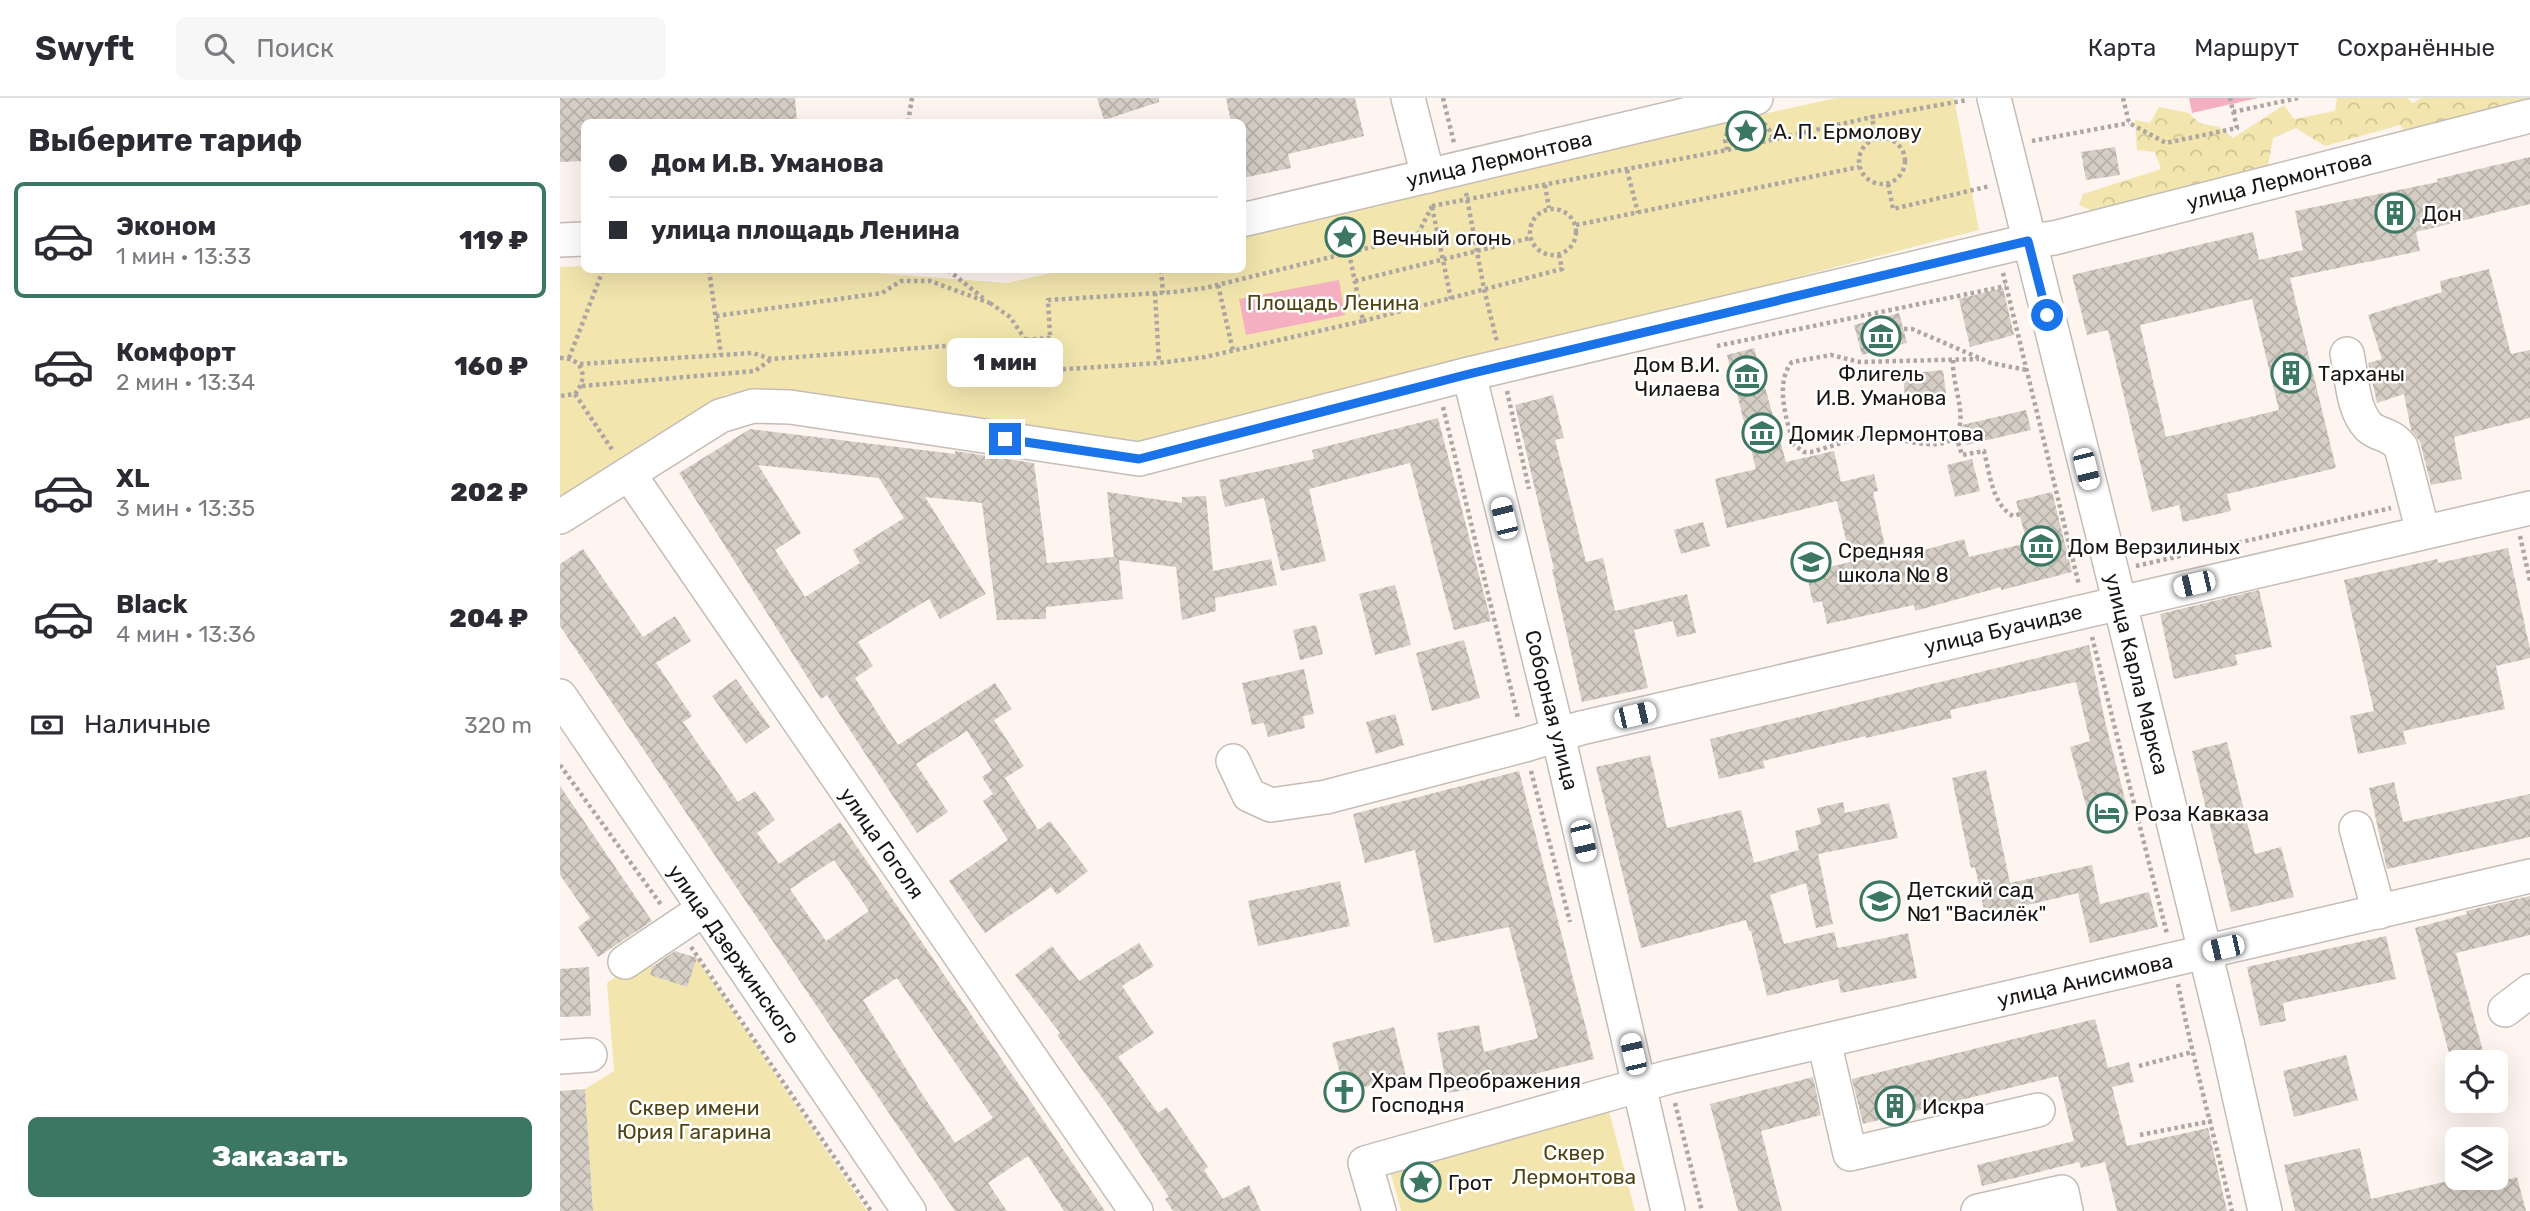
<!DOCTYPE html>
<html lang="ru">
<meta charset="utf-8">
<style>
:root{--surface:#fff;--page:#f7f7f7;--text:#2b2b33;--muted:#7c7c81;--line:#e1e1e2;--accent:#3b7762}
body{margin:0;font-family:Rubik,sans-serif;background:var(--page);color:var(--text);height:100vh;display:flex;flex-direction:column;font-size:26px;white-space:nowrap}
*{box-sizing:border-box;margin:0}
p{font-size:23px;color:var(--muted)}
.icon{flex:none;width:38px;height:38px;fill:none;stroke:currentColor;stroke-width:2;stroke-linecap:round;stroke-linejoin:round}
.map{position:relative;flex:1;overflow:hidden}
.side{display:flex;flex-direction:column;background:var(--surface);width:560px}
.side>*{flex:none}
.banner{position:absolute;left:21px;top:21px;width:665px;height:154px;border-radius:10px;box-shadow:0 7px 28px #0002;display:grid;align-content:center;height:154px;padding:0 28px;background:var(--surface)}
.buttons{position:absolute;left:1885px;top:952px;display:grid;gap:14px}
.buttons a{display:grid;place-items:center;width:63px;height:63px;border-radius:10px;background:var(--surface);box-shadow:0 7px 28px #0002;font-size:35px}
.end{position:absolute;width:32px;height:32px;margin:-16px;border:9px solid #1a73e8;background:#fff;box-shadow:0 0 0 4px #fff}
.from{border-radius:50%}
.bubble{position:absolute;height:49px;border-radius:10px;background:var(--surface);box-shadow:0 7px 28px #0002;font-size:23px;font-weight:800;line-height:49px;text-align:center}
.car{position:absolute;width:21px;height:42px;margin:-21px -10px;border-radius:9px;box-shadow:0 0 5px 2px #0007;background:linear-gradient(#fff 24%,#345 0 40%,#fff 0 76%,#345 0 86%,#fff 0)}
.banner b{display:flex;align-items:center;gap:24px;height:66px;font-size:26px}
.banner b+b{border-top:2px solid var(--line)}
.banner i{width:18px;height:18px;background:var(--text)}
ul{padding:0;list-style:none}
li{display:flex;align-items:center;gap:21px;height:116px;margin:0 14px 10px;padding:0 14px;border:4px solid transparent;border-radius:10px}
li div{flex:1}
li b{display:block;font-size:26px}
li em{font-style:normal;font-weight:800}
li.selected{border-color:var(--accent)}
li>.icon{width:63px;height:63px;stroke-width:1.5}
h2{padding:0 28px;font-size:32px;line-height:84px}
.pay{display:flex;align-items:center;gap:18px;height:77px;padding:0 28px;font-size:26px}
.pay p{margin-inline-start:auto}
.cta{display:flex;gap:14px;margin-top:auto;padding:14px 28px}
.cta a{flex:1;height:80px;border-radius:10px;background:var(--accent);color:#fff;font-size:28px;font-weight:800;line-height:80px;text-align:center}
header{display:flex;align-items:center;gap:42px;box-sizing:border-box;height:98px;padding:0 35px;background:var(--surface);border-bottom:2px solid var(--line)}
header strong{font-size:33px}
nav{display:flex;gap:38px;margin-inline-start:auto;font-size:24px}
.search{width:490px;height:63px;background:var(--page);display:flex;align-items:center;gap:18px;box-sizing:border-box;padding:0 24px;border-radius:10px;color:var(--muted);font-size:26px}
main{display:flex;flex:1;min-height:0}
.map>svg:first-child{display:block}
</style>
<header>
<strong>Swyft</strong>
<div class="search"><svg class="icon" aria-label="search" viewBox="0 0 24 24"><circle cx="10" cy="10" r="6"/><path d="M15 15l6 6"/></svg>Поиск</div>
<nav><a>Карта</a><a>Маршрут</a><a>Сохранённые</a></nav>
</header>
<main>
<section class="side">
<h2>Выберите тариф</h2>
<ul>
<li class="selected"><svg class="icon" aria-label="car" viewBox="0 0 24 24"><path d="M5 17H2v-5l4-1 3-4h7l3 4 3 1v5h-3M9 17h6M6 11h13"/><circle cx="7" cy="17" r="2"/><circle cx="17" cy="17" r="2"/></svg><div><b>Эконом</b><p>1 мин · 13:33</p></div><em>119 ₽</em></li>
<li><svg class="icon" aria-label="car" viewBox="0 0 24 24"><path d="M5 17H2v-5l4-1 3-4h7l3 4 3 1v5h-3M9 17h6M6 11h13"/><circle cx="7" cy="17" r="2"/><circle cx="17" cy="17" r="2"/></svg><div><b>Комфорт</b><p>2 мин · 13:34</p></div><em>160 ₽</em></li>
<li><svg class="icon" aria-label="car" viewBox="0 0 24 24"><path d="M5 17H2v-5l4-1 3-4h7l3 4 3 1v5h-3M9 17h6M6 11h13"/><circle cx="7" cy="17" r="2"/><circle cx="17" cy="17" r="2"/></svg><div><b>XL</b><p>3 мин · 13:35</p></div><em>202 ₽</em></li>
<li><svg class="icon" aria-label="car" viewBox="0 0 24 24"><path d="M5 17H2v-5l4-1 3-4h7l3 4 3 1v5h-3M9 17h6M6 11h13"/><circle cx="7" cy="17" r="2"/><circle cx="17" cy="17" r="2"/></svg><div><b>Black</b><p>4 мин · 13:36</p></div><em>204 ₽</em></li>
</ul>
<div class="pay"><svg class="icon" aria-label="cash" viewBox="0 0 24 24"><path d="M3 7h18v10H3z"/><circle cx="12" cy="12" r="2"/></svg>Наличные<p>320 m</p></div>
<div class="cta"><a>Заказать</a></div>
</section>
<div class="map">
<svg width="1970" height="1113" viewBox="0 0 1970 1113">
<defs>
<pattern id="forest-crowns" width="20" height="18" patternUnits="userSpaceOnUse" patternTransform="scale(1.75)"><rect width="20" height="18" fill="#f2e6ae"/><path d="M2 6a3 3 0 1 1 6 0M12 15a3 3 0 1 1 6 0" fill="none" stroke="#cfc595"/></pattern>
<pattern id="building-cross-hatch" width="8" height="8" patternUnits="userSpaceOnUse" patternTransform="scale(1.75)"><rect width="8" height="8" fill="#d5cec5"/><path d="M0 0l8 8M0 8l8-8" fill="none" stroke="#b6b0a8"/></pattern>
</defs>
<rect width="100%" height="100%" fill="#fef5f0"/>
<g fill="#f2e6ae">
<polygon points="1276,0 1394,0 1419,132 905,265 567,347 203,295 166,296 95,343 0,400 0,169 24,168 24,172 278,172 447,185 504,172 682,172 683,131"/>
<polygon points="99,848 90,877 127,889 137,860 307,1113 33,1113 25,991 54,973 47,885"/>
<polygon points="1048,1009 1075,1113 841,1113 828,1065"/>
</g>
<polygon fill="url(#forest-crowns)" points="1777,0 1847,0 1853,5 1861,0 1970,0 1970,25 1854,47 1840,27 1765,48 1736,30 1713,40 1707,74 1533,113 1519,107 1523,96 1601,71 1595,54 1577,52 1575,22 1590,25 1599,9 1629,15 1639,25 1659,29 1673,40 1724,7 1734,21 1775,13"/>
<g fill="#f4afc0">
<polygon points="1629,0 1698,0 1632,15"/>
<polygon points="779,182 785,217 686,237 679,201"/>
</g>
<g fill="url(#building-cross-hatch)" fill-rule="evenodd">
<polygon points="0,0 235,0 237,24 24,24 24,63 0,64"/>
<polygon points="537,0 599,0 599,4 544,22"/>
<polygon points="666,0 795,0 804,38 728,56 731,70 682,80 682,24 671,24"/>
<polygon points="1555,49 1560,77 1526,82 1521,54"/>
<path d="M 1970,59 L 1970,106 L 1856,134 L 1860,153 L 1730,180 L 1776,370 L 1667,396 L 1671,413 L 1623,424 L 1619,407 L 1592,414 L 1548,232 L 1527,237 L 1512,177 L 1693,134 L 1699,162 L 1743,152 L 1735,113 L 1878,84 L 1877,81 ZM 1692,201 L 1719,312 L 1606,339 L 1580,227 Z"/>
<polygon points="1929,171 1951,256 1970,252 1970,320 1894,339 1902,381 1871,387 1860,344 1851,332 1844,296 1817,305 1808,265 1822,261 1808,217 1882,194 1880,183"/>
<polygon points="1443,190 1454,237 1410,249 1399,201"/>
<polygon points="1339,215 1347,245 1302,257 1294,227"/>
<polygon points="1194,250 1226,364 1274,353 1281,384 1314,376 1318,393 1313,394 1328,462 1404,441 1409,459 1467,445 1456,403 1492,394 1512,474 1441,492 1441,489 1355,513 1354,507 1267,526 1262,503 1253,505 1246,474 1291,464 1277,403 1167,430 1155,381 1196,371 1167,257"/>
<polygon points="1383,272 1386,295 1345,299 1343,276"/>
<polygon points="993,297 1004,340 995,342 1026,464 1043,460 1055,513 1127,496 1136,535 1117,539 1113,523 1074,532 1088,590 1022,604 992,471 994,471 955,307"/>
<polygon points="1466,312 1471,332 1406,347 1402,327"/>
<polygon points="878,320 931,523 894,532 850,365 749,391 766,463 721,473 704,400 665,409 659,382 754,361 752,352"/>
<path d="M 190,331 L 395,356 L 395,353 L 474,365 L 487,465 L 554,459 L 547,394 L 622,405 L 622,399 L 646,398 L 653,473 L 711,461 L 717,487 L 655,500 L 656,513 L 622,522 L 616,469 L 559,462 L 563,501 L 486,509 L 486,521 L 437,522 L 422,405 L 365,399 L 426,496 L 380,521 L 369,501 L 298,544 L 313,568 L 295,580 L 338,647 L 435,585 L 452,611 L 434,622 L 464,668 L 445,680 L 478,732 L 490,723 L 528,773 L 497,797 L 491,789 L 425,835 L 389,783 L 448,742 L 423,703 L 433,696 L 422,679 L 432,672 L 407,633 L 356,666 L 388,714 L 357,735 L 267,597 L 261,601 L 119,375 ZM 198,367 L 319,380 L 344,420 L 293,452 L 300,465 L 245,499 L 215,452 L 241,435 Z"/>
<polygon points="1412,361 1420,393 1395,399 1387,367"/>
<polygon points="1143,424 1150,448 1121,456 1114,432"/>
<polygon points="1948,450 1970,551 1970,560 1936,568 1945,611 1843,633 1846,646 1798,656 1790,618 1814,613 1784,482 1877,461 1878,465"/>
<path d="M 23,451 L 83,539 L 115,518 L 131,543 L 96,565 L 132,618 L 123,624 L 178,704 L 195,693 L 215,722 L 197,735 L 219,766 L 280,724 L 545,1113 L 504,1113 L 468,1058 L 428,1085 L 447,1113 L 395,1113 L 0,528 L 0,466 ZM 274,762 L 309,813 L 266,843 L 230,791 ZM 337,880 L 433,1020 L 395,1045 L 362,996 L 303,902 Z"/>
<polygon points="835,487 851,547 815,557 799,496"/>
<polygon points="1699,492 1712,549 1675,557 1678,567 1614,581 1600,516"/>
<polygon points="756,527 763,556 740,562 733,532"/>
<polygon points="904,542 920,600 872,613 856,555"/>
<polygon points="1529,547 1545,623 1569,717 1531,726 1510,649 1530,643 1516,584 1390,612 1392,620 1306,640 1306,638 1203,663 1205,670 1159,681 1150,641"/>
<polygon points="744,571 754,616 743,618 745,630 708,639 704,625 692,627 682,585"/>
<polygon points="176,581 210,629 186,646 152,598"/>
<polygon points="835,616 844,647 816,656 806,624"/>
<polygon points="1667,644 1695,756 1721,749 1734,799 1671,814 1632,653"/>
<polygon points="1090,657 1107,730 1181,712 1194,765 1239,752 1235,733 1261,726 1257,710 1283,704 1285,715 1329,705 1338,740 1258,756 1273,826 1256,830 1246,785 1210,797 1224,846 1274,834 1278,850 1348,835 1357,880 1281,895 1278,881 1207,898 1191,833 1189,833 1186,822 1081,850 1036,669"/>
<polygon points="1426,672 1450,785 1532,767 1540,806 1589,794 1598,829 1530,845 1518,795 1425,817 1415,769 1411,770 1392,680"/>
<polygon points="959,673 1034,961 932,987 888,995 877,935 919,927 924,954 978,940 949,829 874,845 855,752 805,765 793,716"/>
<polygon points="1834,684 1843,724 1970,696 1970,739 1827,771 1809,690"/>
<polygon points="0,688 92,823 38,859 18,829 30,820 0,777"/>
<polygon points="780,783 790,828 698,848 688,803"/>
<polygon points="1970,798 1970,837 1896,855 1923,953 1891,962 1855,830 1907,816 1906,813"/>
<polygon points="1826,838 1836,881 1723,905 1726,923 1700,928 1687,869"/>
<polygon points="579,845 594,868 562,888 594,935 558,959 598,1015 607,1009 648,1069 644,1072 663,1101 689,1087 701,1113 613,1113 605,1101 609,1099 551,1012 497,937 500,935 455,877 492,848 519,883"/>
<polygon points="115,853 137,860 127,889 90,877 92,869"/>
<polygon points="29,869 31,918 0,919 0,871"/>
<polygon points="1535,921 1548,970 1569,964 1574,984 1552,989 1567,1048 1648,1030 1667,1113 1557,1113 1545,1064 1521,1070 1519,1064 1422,1088 1417,1067 1514,1043 1498,978 1303,1026 1292,981"/>
<polygon points="834,929 846,978 785,994 772,945"/>
<polygon points="1786,957 1798,1002 1734,1019 1723,973"/>
<polygon points="1253,979 1261,1017 1201,1033 1222,1113 1178,1113 1150,1006"/>
<polygon points="25,991 33,1113 0,1113 0,993"/>
<polygon points="1800,1050 1811,1101 1888,1083 1888,1080 1922,1080 1923,1088 1957,1079 1966,1113 1735,1113 1724,1067"/>
</g>
<g fill="none" stroke-linecap="round" stroke-linejoin="round">
<g stroke="#c6bcb6" stroke-width="36">
<g id="minor">
<polyline points="848,0 868,78"/>
<polyline points="1434,0 1564,522 1667,944 1705,1113"/>
<polyline points="682,122 1196,0"/>
<polyline points="0,142 24,141"/>
<path d="M 1787,256 C 1792,278 1792,312 1809,329 C 1819,338 1830,335 1841,349 L 1863,434"/>
<polyline points="909,276 998,637 1108,1113"/>
<polyline points="69,376 576,1113"/>
<polyline points="0,419 160,318 193,308 230,309 579,361 909,276 1468,143 1494,140 1970,18"/>
<polyline points="0,598 349,1113"/>
<polyline points="673,663 689,697 711,707 766,699 965,647 1021,630 1970,410"/>
<polyline points="1796,730 1819,814"/>
<polyline points="65,864 144,811"/>
<polyline points="1945,912 1970,893"/>
<polyline points="1264,943 1290,1056 1478,1012"/>
<polyline points="0,959 30,957"/>
<polyline points="819,1113 805,1065 1109,979 1970,778"/>
<polyline points="1418,1113 1502,1094 1506,1113"/>
</g>
</g>
<g stroke="#ada6a2" stroke-width="4.5" stroke-dasharray="3.5 3.5" stroke-linecap="butt">
<polyline points="883,0 894,45"/>
<polyline points="1563,0 1569,25 1606,45 1677,30 1670,0"/>
<polyline points="1673,14 1738,0"/>
<polyline points="348,24 352,0"/>
<polyline points="1204,25 1210,33 1213,42"/>
<circle cx="1322" cy="63" r="23"/>
<polyline points="1316,40 1312,19 1407,2"/>
<polyline points="1472,43 1569,25"/>
<polyline points="1167,52 1165,42 1167,35"/>
<polyline points="1067,72 1078,115"/>
<polyline points="1328,86 1333,111 1430,88"/>
<polyline points="985,87 989,110"/>
<polyline points="906,95 924,191 937,244"/>
<polyline points="872,108 1167,52 1312,19"/>
<polyline points="872,109 891,201"/>
<circle cx="993" cy="134" r="23"/>
<polyline points="1016,127 1299,69"/>
<polyline points="789,155 803,223 645,259 599,265 492,272 488,202 614,194 645,190 857,138 872,108"/>
<polyline points="149,172 161,257"/>
<polyline points="388,172 423,200"/>
<polyline points="601,172 603,195"/>
<polyline points="1443,175 1519,487"/>
<polyline points="795,183 970,140"/>
<polyline points="658,187 673,253"/>
<polyline points="595,195 599,265"/>
<polyline points="430,205 450,219 465,241"/>
<polyline points="156,218 322,195 341,183 370,183 430,205"/>
<polyline points="803,223 1002,171 999,157"/>
<polyline points="1344,231 1352,231 1431,265 1467,272"/>
<polyline points="1157,248 1446,188"/>
<path d="M 0,260 C 23,259 29,280 15,296 L 0,298"/>
<polyline points="9,260 43,172"/>
<path d="M 1393,262 C 1392,283 1403,308 1400,326 C 1393,363 1340,338 1315,338 C 1294,339 1271,349 1251,354 L 1244,354 L 1234,347 C 1227,324 1214,285 1232,264 L 1271,257 L 1300,264 L 1419,261"/>
<polyline points="20,266 193,255 211,261 491,240"/>
<polyline points="22,288 195,273 210,262"/>
<polyline points="947,293 969,391"/>
<polyline points="15,296 53,353"/>
<polyline points="883,309 958,620"/>
<path d="M 1396,338 L 1402,357 L 1424,353 C 1430,376 1432,406 1453,418 L 1460,416"/>
<polyline points="1960,438 1970,483"/>
<polyline points="1576,468 1831,410"/>
<polyline points="1532,539 1607,836"/>
<polyline points="0,667 102,808"/>
<polyline points="971,673 1010,824"/>
<polyline points="131,849 311,1113"/>
<path d="M 1618,886 C 1633,962 1654,1037 1672,1113"/>
<polyline points="1579,968 1632,954"/>
<polyline points="1115,1005 1142,1113"/>
<polyline points="1580,1037 1652,1023"/>
</g>
<use href="#minor" stroke="#fff" stroke-width="33"/>
</g>
<g fill="none" stroke-linecap="round" stroke-linejoin="round">
<polyline stroke="#1a73e8" stroke-width="9" points="445,341 579,361 909,276 1468,143 1487,217"/>
</g>
<defs>
<g id="sight-ring" transform="scale(2.0125)"><circle r="9.5" fill="#fff" stroke="#3b7762" stroke-width="1.5"/><path d="M0-6L1.8-2.2L6-1.7L2.9 1.2L3.7 5.4L0 3.3L-3.7 5.4L-2.9 1.2L-6-1.7L-1.8-2.2Z" fill="#3b7762"/></g>
<g id="building-ring" transform="scale(2.0125)"><circle r="9.5" fill="#fff" stroke="#3b7762" stroke-width="1.5"/><path d="M-4-6H4V6H1V3H-1V6H-4ZM-2.5-4.3h1.7v1.8h-1.7ZM.8-4.3h1.7v1.8H.8ZM-2.5-1h1.7V.8h-1.7ZM.8-1h1.7V.8H.8Z" fill="#3b7762"/></g>
<g id="museum-ring" transform="scale(2.0125)"><circle r="9.5" fill="#fff" stroke="#3b7762" stroke-width="1.5"/><path d="M0-6L6-3V-2H-6V-3ZM-5-1h2V3h-2ZM-1-1h2V3h-2ZM3-1h2V3H3ZM-6 4H6V6H-6Z" fill="#3b7762"/></g>
<g id="school-ring" transform="scale(2.0125)"><circle r="9.5" fill="#fff" stroke="#3b7762" stroke-width="1.5"/><path d="M0-5L7-2L0 1L-7-2ZM-4 1L0 2.5L4 1V4Q0 6-4 4Z" fill="#3b7762"/></g>
<g id="hotel-ring" transform="scale(2.0125)"><circle r="9.5" fill="#fff" stroke="#3b7762" stroke-width="1.5"/><path d="M-6-4.5h1.5V1H6V5H4.5V3h-9V5H-6ZM-4 0a1.8 1.8 0 1 1 3.6 0ZM.5 0V-2.5h3Q6-2.5 6 0Z" fill="#3b7762"/></g>
<g id="church-ring" transform="scale(2.0125)"><circle r="9.5" fill="#fff" stroke="#3b7762" stroke-width="1.5"/><path d="M-1.2-6h2.4v3.5h3.3v2.4h-3.3V6h-2.4V-.1h-3.3v-2.4h3.3Z" fill="#3b7762"/></g>
</defs>
<g fill-rule="evenodd">
<use href="#sight-ring" x="1186" y="33"/>
<use href="#building-ring" x="1835" y="115"/>
<use href="#sight-ring" x="785" y="139"/>
<use href="#museum-ring" x="1321" y="238"/>
<use href="#building-ring" x="1731" y="275"/>
<use href="#museum-ring" x="1187" y="278"/>
<use href="#museum-ring" x="1202" y="335"/>
<use href="#museum-ring" x="1481" y="448"/>
<use href="#school-ring" x="1251" y="464"/>
<use href="#hotel-ring" x="1547" y="715"/>
<use href="#school-ring" x="1320" y="803"/>
<use href="#church-ring" x="784" y="994"/>
<use href="#building-ring" x="1335" y="1008"/>
<use href="#sight-ring" x="861" y="1084"/>
</g>
<g text-anchor="middle" dominant-baseline="central" stroke-width="5" stroke-linejoin="round" paint-order="stroke">
<g font-size="21" fill="#1a1614" stroke="#fff" text-anchor="start">
<text x="1213" y="33">А. П. Ермолову</text>
<text x="1862" y="115">Дон</text>
<text x="812" y="139">Вечный огонь</text>
<text x="1160" y="266" text-anchor="end">Дом В.И.<tspan x="1160" dy="24">Чилаева</tspan></text>
<text x="1321" y="275" text-anchor="middle">Флигель<tspan x="1321" dy="24">И.В. Уманова</tspan></text>
<text x="1758" y="275">Тарханы</text>
<text x="1229" y="335">Домик Лермонтова</text>
<text x="1508" y="448">Дом Верзилиных</text>
<text x="1278" y="452">Средняя<tspan x="1278" dy="24">школа № 8</tspan></text>
<text x="1574" y="715">Роза Кавказа</text>
<text x="1347" y="791">Детский сад<tspan x="1347" dy="24">№1 "Василёк"</tspan></text>
<text x="811" y="982">Храм Преображения<tspan x="811" dy="24">Господня</tspan></text>
<text x="1362" y="1008">Искра</text>
<text x="888" y="1084">Грот</text>
</g>
<g font-size="21" fill="#1a1614" stroke="#fff">
<text transform="translate(939 61) rotate(-13)">улица Лермонтова</text>
<text transform="translate(1719 82) rotate(-14)">улица Лермонтова</text>
<text transform="translate(1443 531) rotate(-13)">улица Буачидзе</text>
<text transform="translate(1577 576) rotate(76)">улица Карла Маркса</text>
<text transform="translate(992 612) rotate(76)">Соборная улица</text>
<text transform="translate(322 745) rotate(55)">улица Гоголя</text>
<text transform="translate(174 856) rotate(55)">улица Дзержинского</text>
<text transform="translate(1525 882) rotate(-13)">улица Анисимова</text>
</g>
<g font-size="21" fill="#4f4514" stroke="#fff">
<text x="773" y="204">Площадь Ленина</text>
<text x="134" y="1009">Сквер имени<tspan x="134" dy="24">Юрия Гагарина</tspan></text>
<text x="1014" y="1054">Сквер<tspan x="1014" dy="24">Лермонтова</tspan></text>
</g>
</g>
</svg>
<div class="buttons">
<a><svg class="icon" aria-label="locate" viewBox="0 0 24 24"><circle cx="12" cy="12" r="6"/><path d="M12 2v4M12 18v4M2 12h4M18 12h4"/></svg></a>
<a><svg class="icon" aria-label="layers" viewBox="0 0 24 24"><path d="M12 4l9 5-9 5-9-5zM3 14l9 5 9-5"/></svg></a>
</div>
<i class="end from" style="left:1487px;top:217px"></i>
<i class="end" style="left:445px;top:341px"></i>
<div class="bubble" style="left:387px;top:240px;width:116px">1 мин</div>
<i class="car" style="left:1526px;top:371px;rotate:166deg"></i>
<i class="car" style="left:944px;top:420px;rotate:346deg"></i>
<i class="car" style="left:1634px;top:486px;rotate:257deg"></i>
<i class="car" style="left:1075px;top:617px;rotate:77deg"></i>
<i class="car" style="left:1023px;top:743px;rotate:167deg"></i>
<i class="car" style="left:1663px;top:850px;rotate:257deg"></i>
<i class="car" style="left:1073px;top:956px;rotate:347deg"></i>
<div class="banner">
<b><i class="from"></i>Дом И.В. Уманова</b>
<b><i></i>улица площадь Ленина</b>
</div>
</div>
</main>
